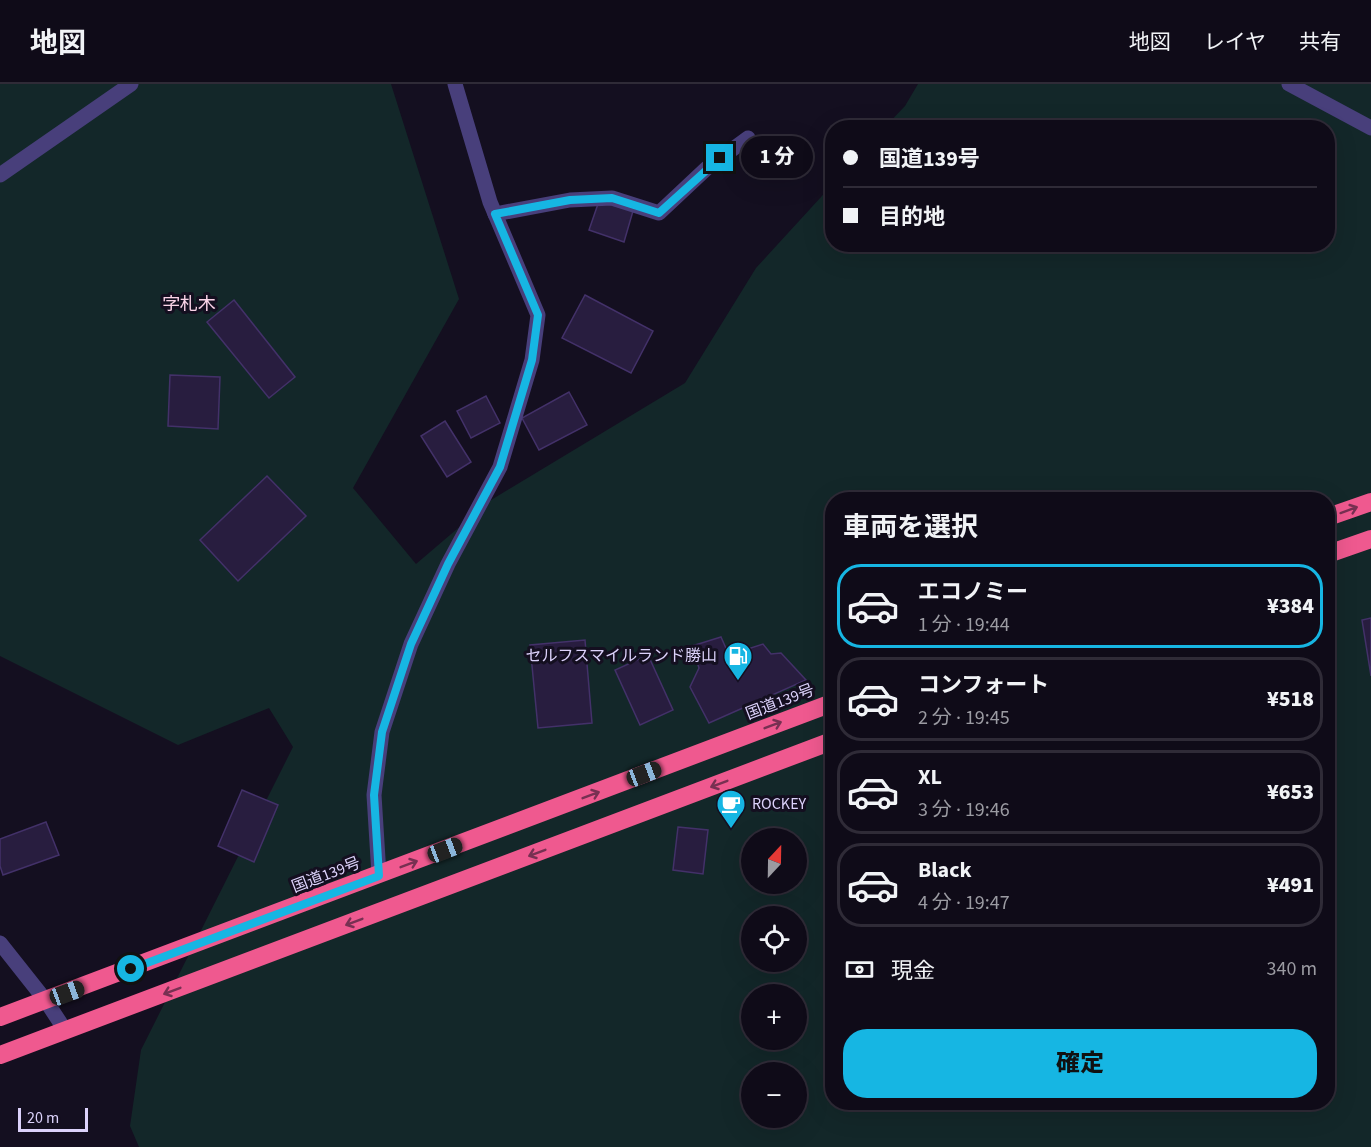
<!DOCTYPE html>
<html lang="ja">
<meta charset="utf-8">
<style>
:root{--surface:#0f0b18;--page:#181421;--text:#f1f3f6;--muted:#9b9ba2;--line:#2f2b37;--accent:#16b6e3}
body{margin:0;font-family:"Source Sans 3","Noto Sans JP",sans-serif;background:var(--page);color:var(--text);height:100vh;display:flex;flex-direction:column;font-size:22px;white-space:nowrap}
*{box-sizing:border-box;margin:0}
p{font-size:20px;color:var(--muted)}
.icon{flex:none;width:33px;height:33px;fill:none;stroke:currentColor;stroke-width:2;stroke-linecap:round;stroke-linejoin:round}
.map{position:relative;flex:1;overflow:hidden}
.sheet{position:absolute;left:825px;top:408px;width:510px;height:618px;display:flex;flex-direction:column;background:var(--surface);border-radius:24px;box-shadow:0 6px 24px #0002,0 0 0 2px var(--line)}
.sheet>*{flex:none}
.banner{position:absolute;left:825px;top:36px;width:510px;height:132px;border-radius:24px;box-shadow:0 6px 24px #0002,0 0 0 2px var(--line);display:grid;align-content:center;height:132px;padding:0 18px;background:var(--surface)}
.needle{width:39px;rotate:22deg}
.fabs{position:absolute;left:741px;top:744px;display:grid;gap:12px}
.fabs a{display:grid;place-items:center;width:66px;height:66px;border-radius:50%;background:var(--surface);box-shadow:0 6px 24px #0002,0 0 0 2px var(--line);font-size:30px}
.scale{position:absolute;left:18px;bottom:15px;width:70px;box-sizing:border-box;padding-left:6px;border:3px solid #dcd2fb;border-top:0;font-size:16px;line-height:21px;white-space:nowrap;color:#dcd2fb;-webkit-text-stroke:4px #140f20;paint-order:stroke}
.end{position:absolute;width:27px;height:27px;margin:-14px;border:8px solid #16b6e3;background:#111;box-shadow:0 0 0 3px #111}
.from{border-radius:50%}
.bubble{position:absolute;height:42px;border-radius:21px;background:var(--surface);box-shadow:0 6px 24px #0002,0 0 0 2px var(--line);font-size:20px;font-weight:800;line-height:42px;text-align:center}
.car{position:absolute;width:18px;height:36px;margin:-18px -9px;border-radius:8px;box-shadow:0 0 4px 2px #0007;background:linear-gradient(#222 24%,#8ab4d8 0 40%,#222 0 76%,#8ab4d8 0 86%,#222 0)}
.banner b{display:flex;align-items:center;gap:21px;height:57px;font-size:22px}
.banner b+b{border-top:2px solid var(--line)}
.banner i{width:15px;height:15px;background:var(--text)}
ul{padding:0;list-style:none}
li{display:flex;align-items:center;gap:18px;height:84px;margin:0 12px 9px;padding:0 6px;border:3px solid var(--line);border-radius:24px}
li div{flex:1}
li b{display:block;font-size:22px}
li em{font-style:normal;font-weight:800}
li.selected{border-color:var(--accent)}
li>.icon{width:54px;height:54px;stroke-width:1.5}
h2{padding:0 18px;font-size:27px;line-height:72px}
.pay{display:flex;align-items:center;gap:15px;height:66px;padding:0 18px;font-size:22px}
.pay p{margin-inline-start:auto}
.button{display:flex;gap:12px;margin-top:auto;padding:12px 18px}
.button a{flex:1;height:69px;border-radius:24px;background:var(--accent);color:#111;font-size:24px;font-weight:800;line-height:69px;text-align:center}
header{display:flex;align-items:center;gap:36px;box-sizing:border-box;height:84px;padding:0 30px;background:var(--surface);border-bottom:2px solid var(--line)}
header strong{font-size:28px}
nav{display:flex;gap:33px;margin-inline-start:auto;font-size:21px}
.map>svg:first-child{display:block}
</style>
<header>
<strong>地図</strong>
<nav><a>地図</a><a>レイヤ</a><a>共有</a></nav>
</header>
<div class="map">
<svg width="1371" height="1063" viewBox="0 0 1371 1063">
<rect width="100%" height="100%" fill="#140f20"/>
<path fill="#132729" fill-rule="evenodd" d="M 0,0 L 391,0 L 459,215 L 353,404 L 416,480 L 491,416 L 685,299 L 756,184 L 832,101 L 832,160 L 1328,160 L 1328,44 L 885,43 L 905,22 L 918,0 L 1371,0 L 1371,1063 L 139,1063 L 130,1042 L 141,966 L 293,663 L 269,624 L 178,661 L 0,572 ZM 832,416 L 1328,416 L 1328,1018 L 832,1018 ZM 752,754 L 796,754 L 796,800 L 752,800 ZM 752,832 L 796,832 L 796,878 L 752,878 ZM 752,910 L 796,910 L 796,956 L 752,956 ZM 752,988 L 796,988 L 796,1034 L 752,1034 Z"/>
<g fill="#281d3f" stroke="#433169" stroke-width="1.5">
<polygon points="599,117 633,127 624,158 589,146"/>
<polygon points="585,211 653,247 631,289 562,254"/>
<polygon points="234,216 295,293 269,314 207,238"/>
<polygon points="170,291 220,293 218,345 168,342"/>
<polygon points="569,308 587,341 539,366 522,334"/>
<polygon points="486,312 500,339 471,354 457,327"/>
<polygon points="445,337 471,378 447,393 421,352"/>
<polygon points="267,392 306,432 238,497 200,456"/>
<polygon points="1371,534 1371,592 1362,536"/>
<polygon points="721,553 729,571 763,560 771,570 781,569 806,596 709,639 690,603 699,584 692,562"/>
<polygon points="585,556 592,639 538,644 530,561"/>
<polygon points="648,571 673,626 640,641 615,586"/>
<polygon points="242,706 278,721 254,778 218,762"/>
<polygon points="46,738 59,771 3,791 0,782 0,755"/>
<polygon points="678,743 708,746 703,790 673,786"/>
</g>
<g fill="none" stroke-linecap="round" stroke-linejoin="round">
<g stroke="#483f7b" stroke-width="15">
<polyline points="1289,0 1371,44"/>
<polyline points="0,91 131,0"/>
<polyline points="495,130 570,116 612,114 659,129 707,84 748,54"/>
<polyline points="379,791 374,711 382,648 411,560 448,480 500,383 532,276 538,231 490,118 455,0"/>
<polyline points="0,859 46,917 65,946"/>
</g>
<g stroke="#ef598f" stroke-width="18">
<polyline points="1328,433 1371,418"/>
<polyline points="1328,470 1371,455"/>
<polyline points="0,933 832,619"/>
<polyline points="0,971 832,657"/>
</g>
</g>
<defs><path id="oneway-shaft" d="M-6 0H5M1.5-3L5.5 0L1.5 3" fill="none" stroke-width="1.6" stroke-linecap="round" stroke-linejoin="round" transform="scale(1.5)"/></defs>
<g stroke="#773052">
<use href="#oneway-shaft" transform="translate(1349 426) rotate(-20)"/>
<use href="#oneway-shaft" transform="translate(773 641) rotate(-21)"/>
<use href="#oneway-shaft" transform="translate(719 700) rotate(159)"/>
<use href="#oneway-shaft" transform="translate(591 711) rotate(-21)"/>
<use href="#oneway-shaft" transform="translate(537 769) rotate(159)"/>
<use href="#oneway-shaft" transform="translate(409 780) rotate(-21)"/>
<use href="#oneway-shaft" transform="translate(354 838) rotate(159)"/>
<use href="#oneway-shaft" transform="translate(172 907) rotate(159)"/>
</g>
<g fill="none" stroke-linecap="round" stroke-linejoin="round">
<polyline stroke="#16b6e3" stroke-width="8" points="131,885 379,792 374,711 382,648 411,560 448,480 500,383 532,276 538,231 495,130 570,116 612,114 659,129 720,74"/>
</g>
<defs>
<g id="fuel-pin" transform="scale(1.5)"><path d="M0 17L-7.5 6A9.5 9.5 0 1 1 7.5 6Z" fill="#16b6e3" stroke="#140f20"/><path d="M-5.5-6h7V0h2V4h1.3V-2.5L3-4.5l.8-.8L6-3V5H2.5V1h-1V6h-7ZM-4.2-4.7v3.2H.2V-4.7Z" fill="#fff"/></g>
<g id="cafe-pin" transform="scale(1.5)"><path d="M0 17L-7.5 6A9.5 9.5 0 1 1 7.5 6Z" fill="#16b6e3" stroke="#140f20"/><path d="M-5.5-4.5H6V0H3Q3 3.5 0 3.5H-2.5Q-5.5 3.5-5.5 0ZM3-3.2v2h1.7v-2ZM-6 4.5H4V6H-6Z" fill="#fff"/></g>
</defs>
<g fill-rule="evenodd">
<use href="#fuel-pin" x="738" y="572"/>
<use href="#cafe-pin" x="731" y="720"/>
</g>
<g text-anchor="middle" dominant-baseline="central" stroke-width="6" stroke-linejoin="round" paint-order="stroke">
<g font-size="16" fill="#dcd2fb" stroke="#140f20" text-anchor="end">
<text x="717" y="572">セルフスマイルランド勝山</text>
<text x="752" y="720" text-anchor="start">ROCKEY</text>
</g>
<g font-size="16" fill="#dcd2fb" stroke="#140f20">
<text transform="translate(780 618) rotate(-21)">国道139号</text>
<text transform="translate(326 791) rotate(-21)">国道139号</text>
</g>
<g font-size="18" fill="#fbd4e8" stroke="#140f20">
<text x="189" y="220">字札木</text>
</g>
</g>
</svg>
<div class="fabs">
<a><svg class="needle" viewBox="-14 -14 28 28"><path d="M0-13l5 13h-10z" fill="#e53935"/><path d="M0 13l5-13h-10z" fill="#9b9ba2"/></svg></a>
<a><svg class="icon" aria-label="locate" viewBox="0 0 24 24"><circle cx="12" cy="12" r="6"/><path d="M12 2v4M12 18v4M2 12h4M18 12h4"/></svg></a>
<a>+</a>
<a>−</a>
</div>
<div class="scale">20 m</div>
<i class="end from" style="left:131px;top:885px"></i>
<i class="end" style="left:720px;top:74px"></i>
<div class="bubble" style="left:741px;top:52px;width:72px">1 分</div>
<i class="car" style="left:644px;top:690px;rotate:69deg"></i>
<i class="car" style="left:445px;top:766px;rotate:69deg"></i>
<i class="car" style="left:67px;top:909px;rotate:70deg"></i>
<div class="banner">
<b><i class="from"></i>国道139号</b>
<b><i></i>目的地</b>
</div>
<section class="sheet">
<h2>車両を選択</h2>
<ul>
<li class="selected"><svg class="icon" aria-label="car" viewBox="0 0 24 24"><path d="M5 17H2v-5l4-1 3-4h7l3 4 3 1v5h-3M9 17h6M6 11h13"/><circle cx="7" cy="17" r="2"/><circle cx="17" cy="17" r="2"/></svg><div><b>エコノミー</b><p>1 分 · 19:44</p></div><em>¥384</em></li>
<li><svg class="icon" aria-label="car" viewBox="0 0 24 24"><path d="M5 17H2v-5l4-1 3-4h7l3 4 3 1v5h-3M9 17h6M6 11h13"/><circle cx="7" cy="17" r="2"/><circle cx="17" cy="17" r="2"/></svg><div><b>コンフォート</b><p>2 分 · 19:45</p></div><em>¥518</em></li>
<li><svg class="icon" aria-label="car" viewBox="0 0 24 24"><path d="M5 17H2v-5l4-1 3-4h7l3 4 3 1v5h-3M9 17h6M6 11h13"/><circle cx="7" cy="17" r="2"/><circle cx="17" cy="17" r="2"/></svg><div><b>XL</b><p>3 分 · 19:46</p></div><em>¥653</em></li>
<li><svg class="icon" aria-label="car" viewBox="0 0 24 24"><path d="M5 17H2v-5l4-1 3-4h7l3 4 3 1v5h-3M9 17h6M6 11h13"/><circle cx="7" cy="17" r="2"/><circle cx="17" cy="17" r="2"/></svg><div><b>Black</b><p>4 分 · 19:47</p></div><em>¥491</em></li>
</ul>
<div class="pay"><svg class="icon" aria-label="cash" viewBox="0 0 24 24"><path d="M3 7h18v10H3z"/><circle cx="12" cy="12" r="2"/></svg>現金<p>340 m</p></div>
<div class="button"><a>確定</a></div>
</section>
</div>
